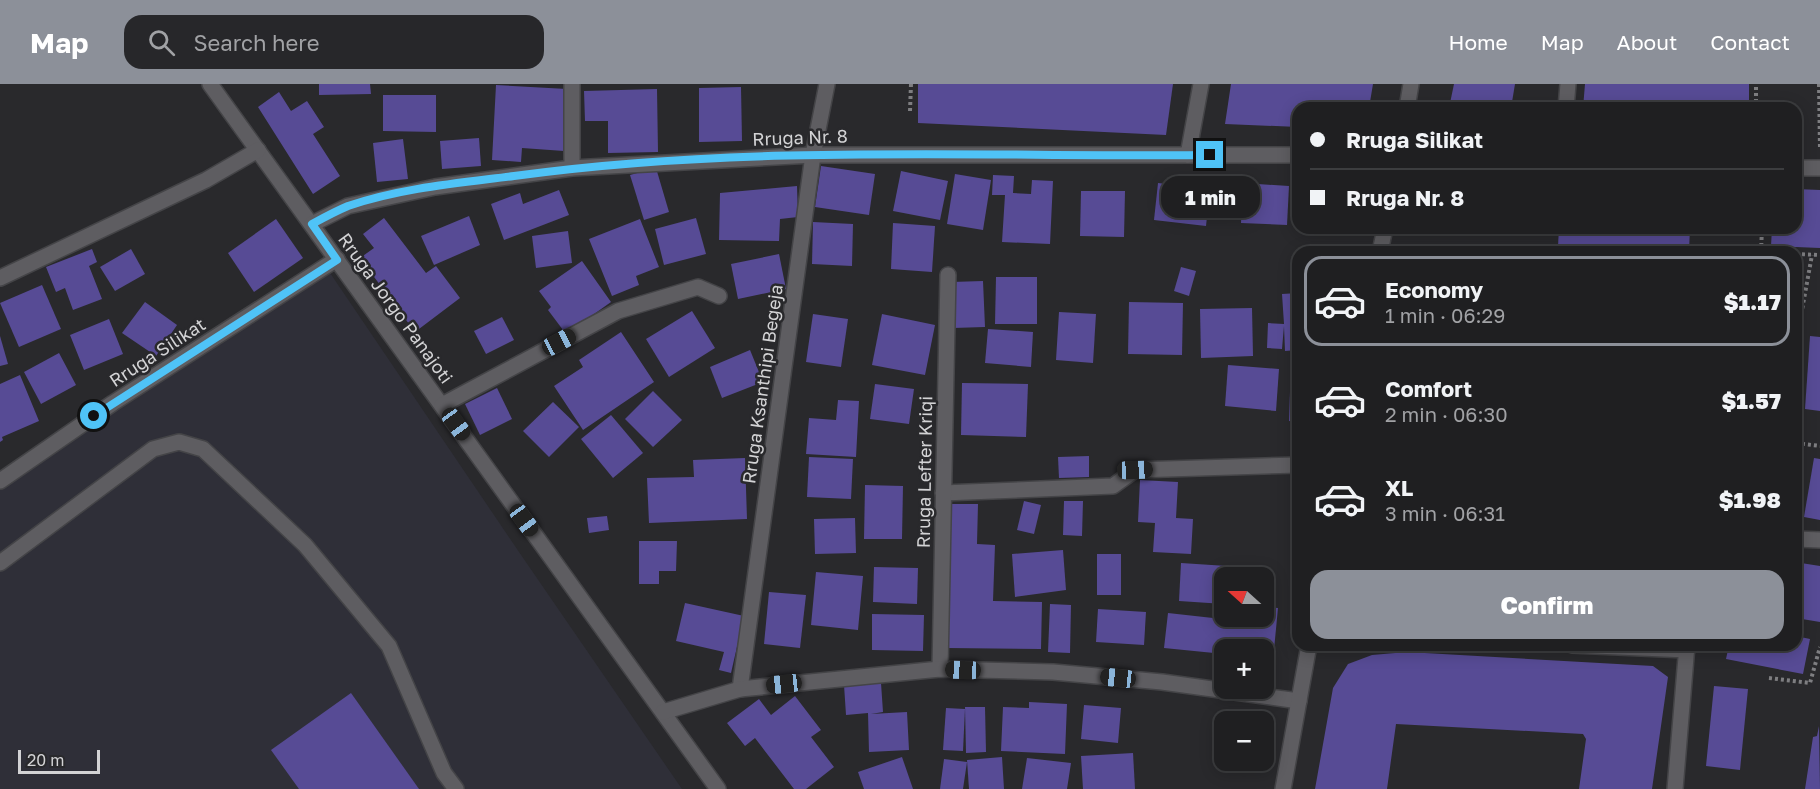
<!DOCTYPE html>
<meta charset="utf-8">
<style>
:root{--surface:#1f1f21;--page:#27272a;--text:#f1f3f6;--muted:#a1a2a5;--line:#3c3d3f;--accent:#8c9099}
body{margin:0;font-family:"Golos Text",sans-serif;background:var(--page);color:var(--text);height:100vh;display:flex;flex-direction:column;font-size:22px;white-space:nowrap}
*{box-sizing:border-box;margin:0}
p{font-size:20px;color:var(--muted)}
.icon{flex:none;width:33px;height:33px;fill:none;stroke:currentColor;stroke-width:2;stroke-linecap:round;stroke-linejoin:round}
.map{position:relative;flex:1;overflow:hidden}
.drawer{position:absolute;left:1292px;top:162px;width:510px;height:405px;display:flex;flex-direction:column;background:var(--surface);border-radius:18px;box-shadow:0 3px 15px #0003,0 0 0 2px var(--line)}
.drawer>*{flex:none}
.banner{position:absolute;left:1292px;top:18px;width:510px;height:132px;border-radius:18px;box-shadow:0 3px 15px #0003,0 0 0 2px var(--line);display:grid;align-content:center;height:132px;padding:0 18px;background:var(--surface)}
.needle{width:39px;rotate:291deg}
.controls{position:absolute;left:1214px;top:483px;display:grid;gap:12px}
.controls a{display:grid;place-items:center;width:60px;height:60px;border-radius:12px;background:var(--surface);box-shadow:0 3px 15px #0003,0 0 0 2px var(--line);font-size:30px}
.scale{position:absolute;left:18px;bottom:15px;width:82px;box-sizing:border-box;padding-left:6px;border:3px solid #d3d3d5;border-top:0;font-size:16px;line-height:21px;white-space:nowrap;color:#d3d3d5;-webkit-text-stroke:4px #29292c;paint-order:stroke}
.end{position:absolute;width:27px;height:27px;margin:-14px;border:8px solid #4fc3f7;background:#111;box-shadow:0 0 0 3px #111}
.from{border-radius:50%}
.bubble{position:absolute;height:42px;border-radius:18px;background:var(--surface);box-shadow:0 3px 15px #0003,0 0 0 2px var(--line);font-size:20px;font-weight:800;line-height:42px;text-align:center}
.car{position:absolute;width:18px;height:36px;margin:-18px -9px;border-radius:8px;box-shadow:0 0 4px 2px #0007;background:linear-gradient(#222 24%,#8ab4d8 0 40%,#222 0 76%,#8ab4d8 0 86%,#222 0)}
.banner b{display:flex;align-items:center;gap:21px;height:57px;font-size:22px}
.banner b+b{border-top:2px solid var(--line)}
.banner i{width:15px;height:15px;background:var(--text)}
ul{padding:10px 0 0;list-style:none}
li{display:flex;align-items:center;gap:18px;height:90px;margin:0 12px 9px;padding:0 6px;border:3px solid transparent;border-radius:18px}
li div{flex:1}
li b{display:block;font-size:22px}
li em{font-style:normal;font-weight:800}
li.on{border-color:var(--accent)}
li>.icon{width:54px;height:54px;stroke-width:1.5}
.button{display:flex;gap:12px;margin-top:auto;padding:12px 18px}
.button a{flex:1;height:69px;border-radius:18px;background:var(--accent);color:#fff;font-size:24px;font-weight:800;line-height:69px;text-align:center}
header{display:flex;align-items:center;gap:36px;box-sizing:border-box;height:84px;padding:0 30px;background:var(--accent);color:#fff}
header strong{font-size:28px}
nav{display:flex;gap:33px;margin-inline-start:auto;font-size:21px}
.search{width:420px;height:54px;background:var(--page);display:flex;align-items:center;gap:15px;box-sizing:border-box;padding:0 21px;border-radius:18px;color:var(--muted);font-size:22px}
.map>svg:first-child{display:block}
</style>
<header>
<strong>Map</strong>
<div class="search"><svg class="icon" aria-label="search" viewBox="0 0 24 24"><circle cx="10" cy="10" r="6"/><path d="M15 15l6 6"/></svg>Search here</div>
<nav><a>Home</a><a>Map</a><a>About</a><a>Contact</a></nav>
</header>
<div class="map">
<svg width="1820" height="705" viewBox="0 0 1820 705">
<rect width="100%" height="100%" fill="#29292c"/>
<polygon fill="#2f2f38" points="326,183 519,468 682,705 0,705 0,397"/>
<g fill="#574b95">
<polygon points="319,0 370,0 371,10 319,11"/>
<polygon points="918,0 1173,0 1166,51 918,39"/>
<polygon points="1231,0 1373,0 1369,24 1298,24 1298,43 1225,40"/>
<polygon points="1454,0 1515,0 1511,24 1449,24"/>
<polygon points="1585,0 1749,0 1749,24 1583,24"/>
<polygon points="496,1 567,5 564,67 522,64 521,78 492,76"/>
<polygon points="741,3 742,57 699,58 699,4"/>
<polygon points="657,5 658,68 608,69 608,37 585,37 584,7"/>
<polygon points="279,8 291,27 307,17 324,43 313,50 340,92 313,110 258,23"/>
<polygon points="383,11 436,11 436,48 383,47"/>
<polygon points="479,54 481,82 442,85 440,57"/>
<polygon points="403,55 408,95 377,98 373,59"/>
<polygon points="821,82 875,90 869,131 815,123"/>
<polygon points="656,84 669,128 644,136 630,91"/>
<polygon points="901,87 948,97 940,136 893,127"/>
<polygon points="955,90 991,96 983,146 947,140"/>
<polygon points="993,91 1014,92 1013,109 1031,110 1032,96 1053,97 1050,160 1002,158 1005,111 992,111"/>
<polygon points="1158,99 1210,105 1206,142 1154,136"/>
<polygon points="1243,99 1289,102 1287,141 1241,139"/>
<polygon points="797,102 798,133 780,135 779,157 719,156 720,109"/>
<polygon points="1796,105 1820,106 1820,164 1771,162 1772,144 1796,144"/>
<polygon points="559,106 569,131 504,156 491,120 520,109 523,120"/>
<polygon points="1081,107 1125,107 1124,153 1080,152"/>
<polygon points="469,132 480,161 434,181 421,152"/>
<polygon points="384,134 426,189 436,182 460,214 415,248 360,174 374,164 363,150"/>
<polygon points="696,134 706,170 664,181 655,145"/>
<polygon points="276,135 303,174 254,208 228,169"/>
<polygon points="640,135 659,183 636,192 639,201 612,212 589,155"/>
<polygon points="813,138 853,140 852,182 812,180"/>
<polygon points="893,139 935,142 932,188 891,185"/>
<polygon points="1559,144 1690,144 1689,167 1558,162"/>
<polygon points="568,147 572,179 536,184 532,152"/>
<polygon points="1414,162 1444,167 1444,168 1412,168"/>
<polygon points="92,165 97,178 89,182 102,215 73,226 65,204 56,208 46,183"/>
<polygon points="131,165 145,190 115,207 100,183"/>
<polygon points="779,170 786,205 738,215 731,180"/>
<polygon points="582,177 611,218 566,250 548,226 551,223 539,207"/>
<polygon points="1181,183 1196,187 1189,212 1174,207"/>
<polygon points="996,193 1037,193 1037,240 995,240"/>
<polygon points="983,197 985,243 953,244 951,198"/>
<polygon points="42,201 61,245 19,263 0,219"/>
<polygon points="1298,209 1298,266 1285,267 1284,242 1282,265 1267,264 1268,239 1284,240 1282,210"/>
<polygon points="145,218 177,241 156,272 122,249"/>
<polygon points="1129,218 1183,219 1182,271 1128,270"/>
<polygon points="1252,224 1253,272 1201,274 1200,225"/>
<polygon points="692,227 715,264 669,293 646,255"/>
<polygon points="1059,228 1096,230 1093,279 1056,276"/>
<polygon points="813,230 848,235 841,283 806,278"/>
<polygon points="882,230 935,241 925,291 872,281"/>
<polygon points="502,233 514,256 486,270 474,247"/>
<polygon points="109,235 123,270 84,286 70,251"/>
<polygon points="988,245 1033,248 1031,283 985,279"/>
<polygon points="621,248 654,298 583,346 554,302 583,283 579,276"/>
<polygon points="0,252 8,280 0,282"/>
<polygon points="1810,252 1820,253 1820,327 1805,325"/>
<polygon points="750,266 763,298 722,314 710,283"/>
<polygon points="59,269 76,301 41,320 24,288"/>
<polygon points="1291,278 1298,278 1298,338 1289,337"/>
<polygon points="1228,281 1279,285 1276,327 1225,322"/>
<polygon points="20,291 39,337 2,353 3,356 0,358 0,300"/>
<polygon points="962,299 1028,300 1026,353 961,351"/>
<polygon points="875,300 914,305 909,340 870,335"/>
<polygon points="497,304 512,335 480,351 465,320"/>
<polygon points="653,307 682,336 653,363 625,335"/>
<polygon points="838,316 859,317 856,373 806,370 809,334 836,336"/>
<polygon points="553,318 579,343 549,373 523,347"/>
<polygon points="611,331 643,369 613,394 581,355"/>
<polygon points="1089,372 1089,393 1059,394 1058,373"/>
<polygon points="809,373 853,375 851,415 807,413"/>
<polygon points="745,374 747,435 649,439 647,394 694,393 693,376"/>
<polygon points="1814,374 1820,375 1820,436 1804,433"/>
<polygon points="1140,396 1178,398 1176,434 1193,435 1191,470 1153,468 1155,439 1138,438"/>
<polygon points="865,401 903,402 902,455 864,455"/>
<polygon points="1024,417 1041,421 1034,450 1017,446"/>
<polygon points="1064,417 1083,417 1082,452 1063,451"/>
<polygon points="951,420 978,420 977,460 995,461 993,517 1042,518 1041,565 947,564"/>
<polygon points="607,432 609,446 589,449 587,434"/>
<polygon points="855,434 856,469 815,470 814,435"/>
<polygon points="639,457 677,457 676,487 659,487 659,500 639,500"/>
<polygon points="1063,466 1066,506 1015,513 1012,470"/>
<rect x="1097" y="470" width="24" height="41"/>
<polygon points="1181,479 1227,482 1224,520 1179,517"/>
<polygon points="1801,479 1820,482 1820,538 1796,534 1796,512"/>
<polygon points="874,483 918,484 917,520 873,518"/>
<polygon points="816,488 863,492 858,546 811,541"/>
<polygon points="769,508 806,511 800,564 764,560"/>
<polygon points="685,519 744,532 731,589 719,586 724,568 676,557"/>
<polygon points="1050,520 1071,521 1070,569 1048,568"/>
<polygon points="1263,523 1278,524 1273,576 1263,575 1263,566 1224,566 1224,570 1164,564 1168,529 1231,536 1232,532 1263,532"/>
<polygon points="1098,525 1146,528 1144,561 1096,558"/>
<polygon points="872,530 924,531 923,567 872,566"/>
<polygon points="1796,552 1810,555 1803,590 1726,575 1729,561 1796,561"/>
<polygon points="1407,568 1653,582 1668,593 1652,705 1579,705 1586,655 1583,650 1396,640 1387,705 1315,705 1333,604 1348,580 1372,571"/>
<polygon points="881,599 883,628 871,630 907,628 909,666 869,668 868,629 846,631 844,601"/>
<polygon points="1714,602 1748,605 1740,686 1706,682"/>
<polygon points="351,609 419,705 299,705 271,666"/>
<polygon points="795,612 821,646 811,653 834,683 806,705 794,705 755,654 745,662 727,639 759,615 771,631"/>
<polygon points="1029,618 1067,620 1065,670 1001,667 1003,623 1029,624"/>
<polygon points="1084,621 1121,624 1118,659 1081,655"/>
<polygon points="965,623 985,623 986,668 966,669"/>
<polygon points="946,624 965,625 963,667 943,666"/>
<polygon points="1819,642 1820,705 1805,705 1813,653 1817,652"/>
<polygon points="1133,669 1135,705 1083,705 1081,672"/>
<polygon points="902,673 913,705 864,705 858,688"/>
<polygon points="1002,673 1004,705 969,705 967,676"/>
<polygon points="1027,674 1071,679 1067,705 1022,705"/>
<polygon points="944,675 967,678 963,705 940,705"/>
</g>
<g fill="none" stroke-linecap="round" stroke-linejoin="round">
<g stroke="#444447" stroke-width="18">
<g id="minor">
<polyline points="210,0 718,705"/>
<polyline points="572,0 572,84"/>
<polyline points="1407,24 1411,0"/>
<polyline points="1566,24 1568,0"/>
<polyline points="1188,71 1201,0"/>
<polyline points="1796,84 1820,84"/>
<polyline points="312,140 348,122 435,103 572,84 813,71 1298,71"/>
<polyline points="1380,168 1385,144"/>
<polyline points="0,194 206,96 258,66"/>
<polyline points="442,321 618,227 698,203 719,212"/>
<polyline points="0,397 113,319 337,175"/>
<polyline points="943,409 1113,402 1135,386 1298,381"/>
<polyline points="1796,455 1820,456"/>
<polyline points="0,479 153,365 179,358 203,365 305,461 389,562 444,689 456,705"/>
<polyline points="1572,561 1687,566"/>
<polyline points="940,585 948,191"/>
<polyline points="740,605 813,71 827,0"/>
<polyline points="663,628 740,605 940,585 1053,588 1162,598 1299,617"/>
<polyline points="1283,705 1309,561"/>
<polyline points="1675,705 1687,561"/>
</g>
</g>
<g stroke="#7e7e81" stroke-width="4" stroke-dasharray="3 3" stroke-linecap="butt">
<polyline points="1819,0 1820,65"/>
<polyline points="1756,24 1756,0"/>
<polyline points="910,27 911,0"/>
<polyline points="1761,168 1762,144"/>
<polyline points="1796,170 1820,171"/>
<polyline points="1798,248 1812,171"/>
<polyline points="1796,359 1820,362"/>
<polyline points="1769,594 1810,599 1820,563"/>
</g>
<use href="#minor" stroke="#5e5d61" stroke-width="15"/>
</g>
<g fill="none" stroke-linecap="round" stroke-linejoin="round">
<path stroke="#4fc3f7" stroke-width="8" d="M 94,332 L 337,176 L 312,140 C 323,134 336,127 348,122 C 401,104 459,99 514,92 C 744,60 978,73 1210,71"/>
</g>
<g text-anchor="middle" dominant-baseline="central" stroke-width="5" stroke-linejoin="round" paint-order="stroke">
<g font-size="18" fill="#d3d3d5" stroke="#29292c">
<text transform="translate(800 53) rotate(-2)">Rruga Nr. 8</text>
<text transform="translate(396 224) rotate(54)">Rruga Jorgo Panajoti</text>
<text transform="translate(157 268) rotate(-33)">Rruga Silikat</text>
<text transform="translate(762 300) rotate(-82)">Rruga Ksanthipi Begeja</text>
<text transform="translate(924 388) rotate(-89)">Rruga Lefter Kriqi</text>
</g>
</g>
</svg>
<div class="controls">
<a><svg class="needle" viewBox="-14 -14 28 28"><path d="M0-13l5 13h-10z" fill="#e53935"/><path d="M0 13l5-13h-10z" fill="#a1a2a5"/></svg></a>
<a>+</a>
<a>−</a>
</div>
<div class="scale">20 m</div>
<i class="end from" style="left:94px;top:332px"></i>
<i class="end" style="left:1210px;top:71px"></i>
<div class="bubble" style="left:1161px;top:92px;width:99px">1 min</div>
<i class="car" style="left:559px;top:258px;rotate:62deg"></i>
<i class="car" style="left:456px;top:340px;rotate:144deg"></i>
<i class="car" style="left:1135px;top:386px;rotate:88deg"></i>
<i class="car" style="left:524px;top:436px;rotate:144deg"></i>
<i class="car" style="left:963px;top:586px;rotate:272deg"></i>
<i class="car" style="left:1118px;top:594px;rotate:276deg"></i>
<i class="car" style="left:784px;top:600px;rotate:264deg"></i>
<div class="banner">
<b><i class="from"></i>Rruga Silikat</b>
<b><i></i>Rruga Nr. 8</b>
</div>
<section class="drawer">
<ul>
<li class="on"><svg class="icon" aria-label="car" viewBox="0 0 24 24"><path d="M5 17H2v-5l4-1 3-4h7l3 4 3 1v5h-3M9 17h6M6 11h13"/><circle cx="7" cy="17" r="2"/><circle cx="17" cy="17" r="2"/></svg><div><b>Economy</b><p>1 min · 06:29</p></div><em>$1.17</em></li>
<li><svg class="icon" aria-label="car" viewBox="0 0 24 24"><path d="M5 17H2v-5l4-1 3-4h7l3 4 3 1v5h-3M9 17h6M6 11h13"/><circle cx="7" cy="17" r="2"/><circle cx="17" cy="17" r="2"/></svg><div><b>Comfort</b><p>2 min · 06:30</p></div><em>$1.57</em></li>
<li><svg class="icon" aria-label="car" viewBox="0 0 24 24"><path d="M5 17H2v-5l4-1 3-4h7l3 4 3 1v5h-3M9 17h6M6 11h13"/><circle cx="7" cy="17" r="2"/><circle cx="17" cy="17" r="2"/></svg><div><b>XL</b><p>3 min · 06:31</p></div><em>$1.98</em></li>
</ul>
<div class="button"><a>Confirm</a></div>
</section>
</div>
